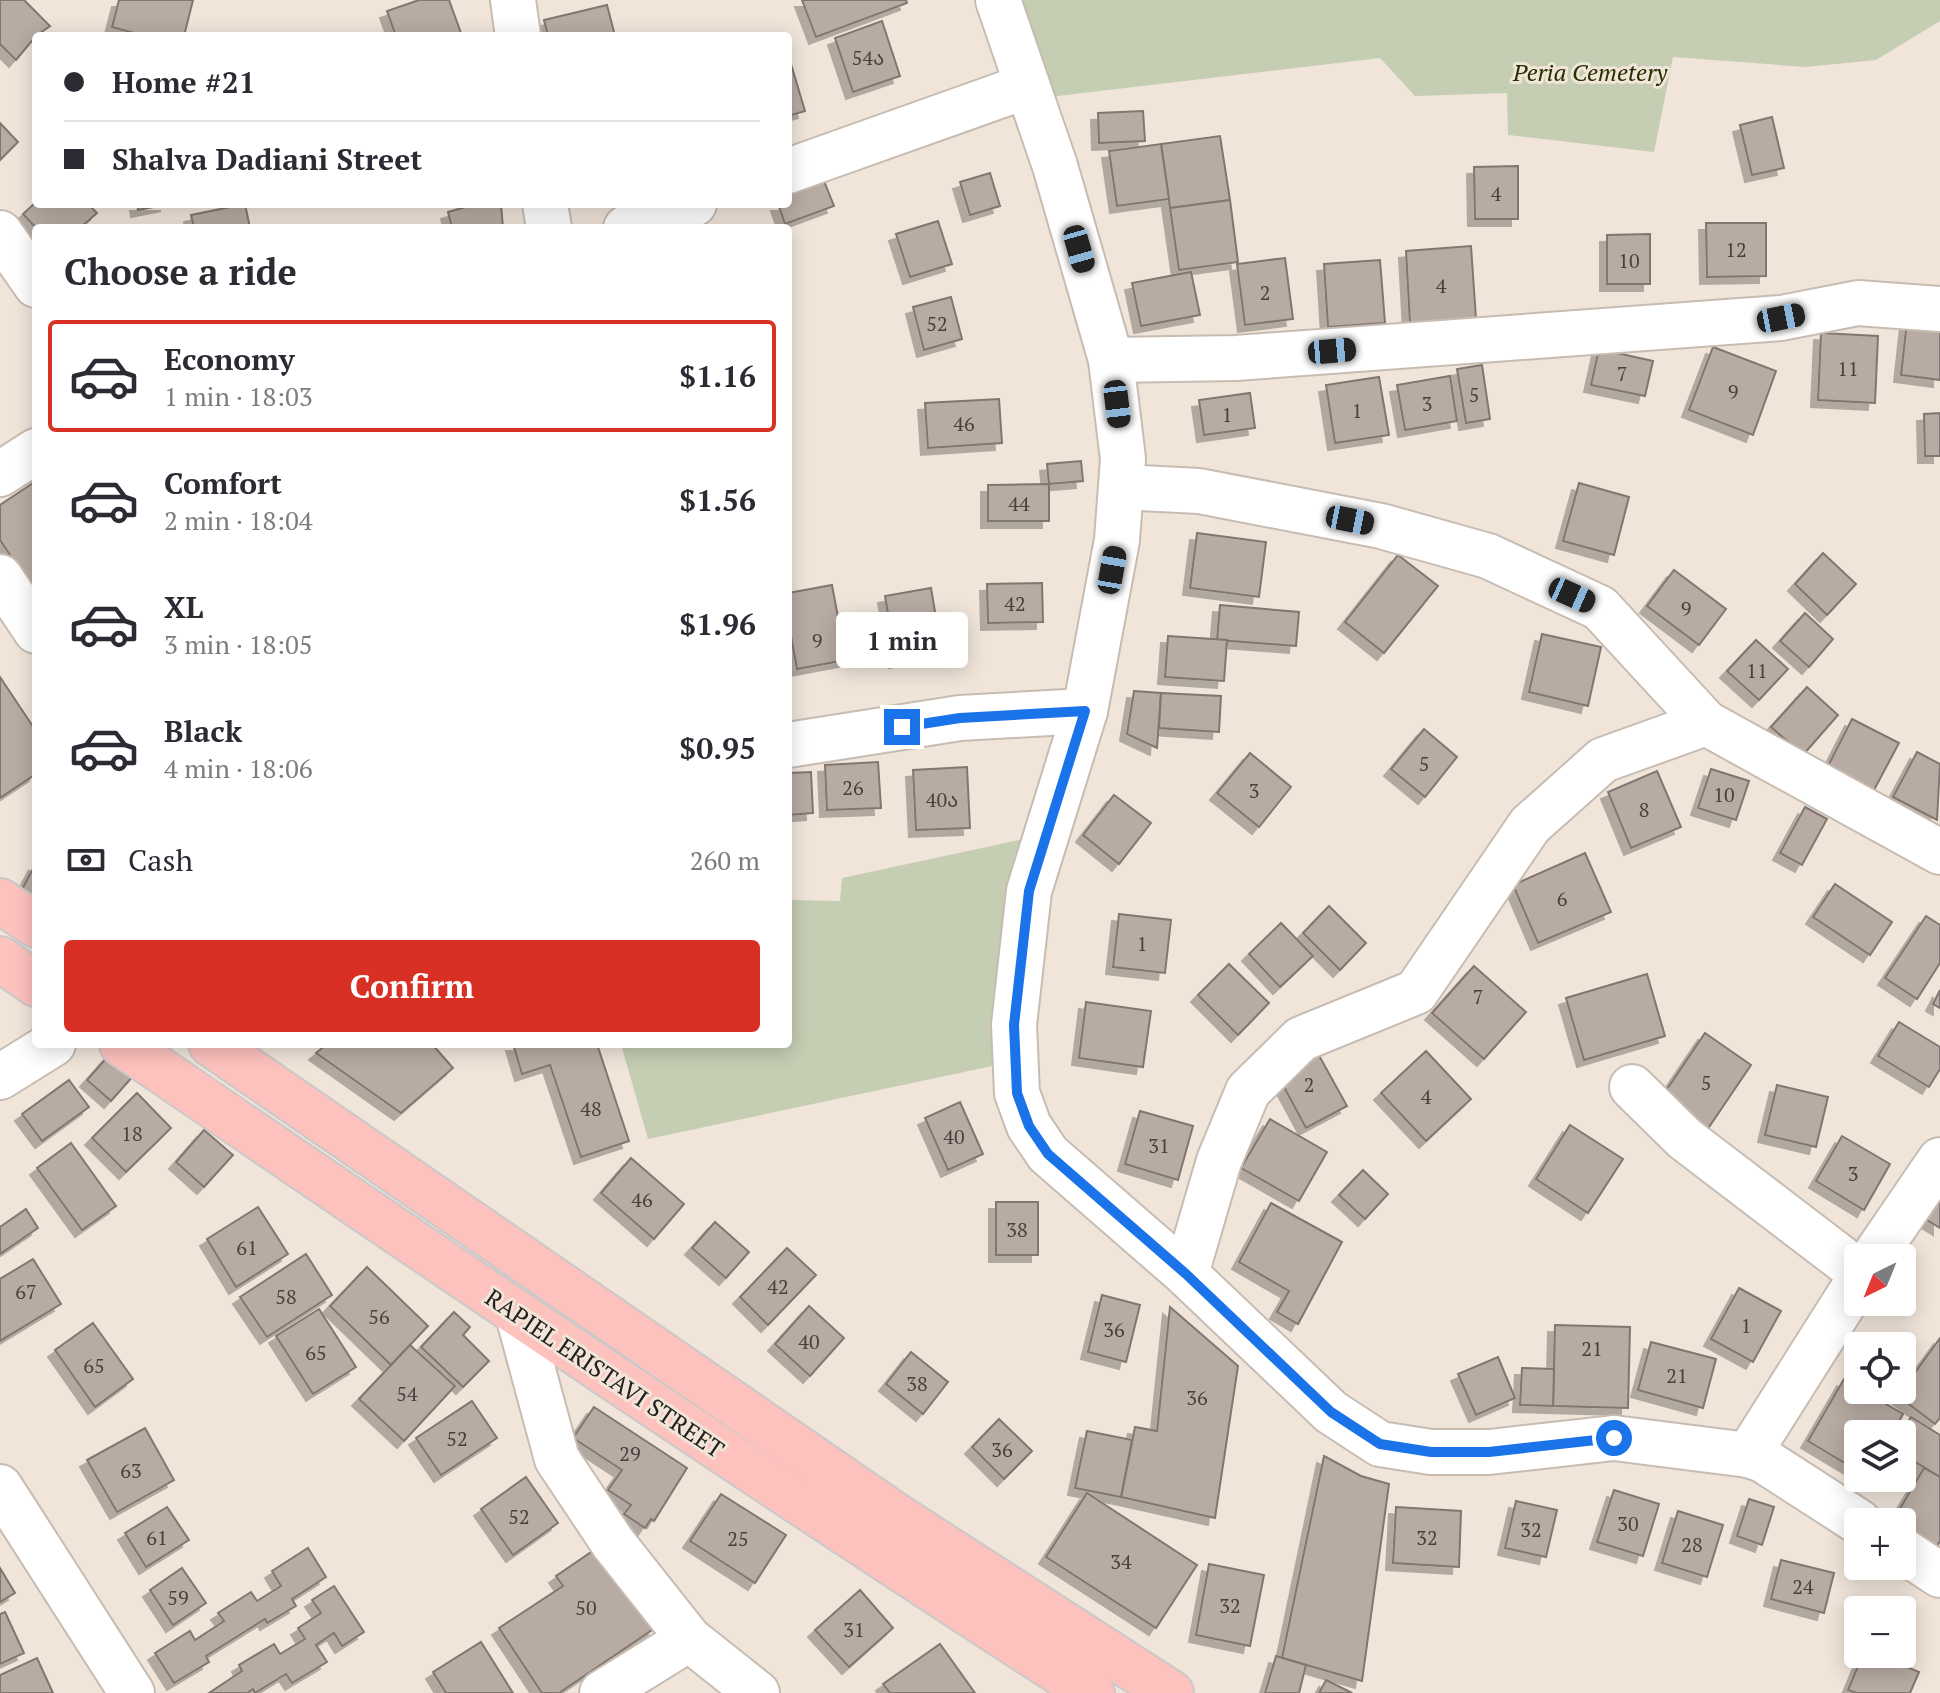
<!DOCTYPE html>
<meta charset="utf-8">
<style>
:root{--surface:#fff;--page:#f2f2f3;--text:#2b2b33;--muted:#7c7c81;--line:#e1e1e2;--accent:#d93025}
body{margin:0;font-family:"PT Serif","Noto Sans Georgian",serif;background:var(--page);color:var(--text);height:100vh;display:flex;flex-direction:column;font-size:30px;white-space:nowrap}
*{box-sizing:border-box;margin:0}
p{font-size:26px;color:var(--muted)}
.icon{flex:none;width:44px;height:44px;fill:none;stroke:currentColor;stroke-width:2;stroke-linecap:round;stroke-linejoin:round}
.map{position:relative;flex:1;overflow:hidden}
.side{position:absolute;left:32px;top:224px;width:760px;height:824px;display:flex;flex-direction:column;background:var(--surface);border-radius:8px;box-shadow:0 4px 20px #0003}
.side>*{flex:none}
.hud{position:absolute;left:32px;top:32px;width:760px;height:176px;border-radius:8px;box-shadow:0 4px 20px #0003;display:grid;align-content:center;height:176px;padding:0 32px;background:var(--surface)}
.needle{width:52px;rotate:223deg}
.fabs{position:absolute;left:1844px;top:1244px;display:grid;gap:16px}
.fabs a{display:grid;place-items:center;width:72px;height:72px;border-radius:8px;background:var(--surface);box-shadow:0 4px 20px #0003;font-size:40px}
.end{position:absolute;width:36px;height:36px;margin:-18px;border:10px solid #1a73e8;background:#fff;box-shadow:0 0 0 4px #fff}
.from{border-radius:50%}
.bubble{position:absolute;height:56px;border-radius:8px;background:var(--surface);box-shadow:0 4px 20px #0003;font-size:26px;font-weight:700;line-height:56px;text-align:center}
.car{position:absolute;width:24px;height:48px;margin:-24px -12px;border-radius:10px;box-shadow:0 0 6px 2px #0007;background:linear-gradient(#222 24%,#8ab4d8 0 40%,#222 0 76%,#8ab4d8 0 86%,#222 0)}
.hud b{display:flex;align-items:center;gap:28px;height:76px;font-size:30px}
.hud b+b{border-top:2px solid var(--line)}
.hud i{width:20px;height:20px;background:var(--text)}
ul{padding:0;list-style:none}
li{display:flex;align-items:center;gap:24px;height:112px;margin:0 16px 12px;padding:0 16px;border:4px solid transparent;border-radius:8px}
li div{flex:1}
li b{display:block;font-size:30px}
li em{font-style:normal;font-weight:700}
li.active{border-color:var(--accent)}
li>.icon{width:72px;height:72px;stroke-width:1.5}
h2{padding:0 32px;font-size:36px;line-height:96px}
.pay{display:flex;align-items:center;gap:20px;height:88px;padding:0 32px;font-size:30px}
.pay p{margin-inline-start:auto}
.primary-button{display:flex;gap:16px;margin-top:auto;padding:16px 32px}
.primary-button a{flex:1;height:92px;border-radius:8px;background:var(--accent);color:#fff;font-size:32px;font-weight:700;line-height:92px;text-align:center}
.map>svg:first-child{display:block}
</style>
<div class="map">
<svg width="1940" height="1693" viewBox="0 0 1940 1693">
<defs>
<filter id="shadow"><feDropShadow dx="-7" dy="7" stdDeviation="0" flood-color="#0004"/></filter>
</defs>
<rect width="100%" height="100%" fill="#f1e5da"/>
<g fill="#c5cdb3">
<polygon points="1017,0 1940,0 1940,21 1876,60 1805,67 1673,57 1654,152 1508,135 1507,93 1415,96 1380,58 1049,97"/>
<polygon points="1047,834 1016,1061 648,1139 621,1044 788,1044 788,900 840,901 842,878"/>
</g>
<g fill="#b8aba3" stroke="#82766f" stroke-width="2" filter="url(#shadow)">
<polygon points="0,0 24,0 50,26 36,36 16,60 0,44"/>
<polygon points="119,0 193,0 184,36 145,36 112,27"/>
<polygon points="419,0 449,0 461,33 396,36 387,11"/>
<polygon points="802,0 906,0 907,3 816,37"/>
<polygon points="607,5 615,36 548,36 544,20"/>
<polygon points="882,21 900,76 853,92 835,38"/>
<polygon points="788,54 805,111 788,116"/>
<polygon points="1143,111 1145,141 1099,143 1098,113"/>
<polygon points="1772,117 1784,168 1752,175 1740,125"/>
<polygon points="0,123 18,142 0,160"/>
<polygon points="1220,136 1230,200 1170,208 1161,144"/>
<polygon points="1161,144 1169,199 1117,206 1109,151"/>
<polygon points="1518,166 1518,219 1475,219 1474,167"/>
<polygon points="990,173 1000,206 970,215 960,182"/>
<polygon points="822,176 834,206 785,224 778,204 788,204 788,188"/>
<polygon points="1230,200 1238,262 1179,270 1170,208"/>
<polygon points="36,202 88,204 97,213 80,228 36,228 23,214"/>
<polygon points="137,204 168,204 138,210"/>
<polygon points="245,204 250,228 194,228 191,215"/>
<polygon points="476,204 501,204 503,228 452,228 448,212"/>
<polygon points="938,221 952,264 910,277 896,234"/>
<polygon points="1706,223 1766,223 1766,276 1707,277"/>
<polygon points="1650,234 1650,284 1607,284 1607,235"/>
<polygon points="1471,246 1476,319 1410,324 1406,251"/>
<polygon points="1285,258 1293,319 1245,325 1237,264"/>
<polygon points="1380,260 1385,323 1328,327 1324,264"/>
<polygon points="1191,272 1200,315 1141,326 1132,283"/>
<polygon points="951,297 962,339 924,350 913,307"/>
<polygon points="1907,321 1940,324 1940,380 1901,375"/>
<polygon points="1821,333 1878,336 1875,403 1818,400"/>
<polygon points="1713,347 1776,371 1753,435 1689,410"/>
<polygon points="1599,349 1653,361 1645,396 1591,385"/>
<polygon points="1482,365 1490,419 1466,423 1457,369"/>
<polygon points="1450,376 1457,421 1405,430 1397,385"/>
<polygon points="1379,377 1389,435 1335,443 1326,385"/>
<polygon points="1250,393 1255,428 1204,435 1199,400"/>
<polygon points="999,399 1002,443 928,448 925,403"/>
<polygon points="1940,413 1940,456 1925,456 1924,414"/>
<polygon points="1081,461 1083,481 1049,484 1047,464"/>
<polygon points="36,481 36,594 0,540 0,505"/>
<polygon points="1579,483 1629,497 1614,555 1563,541"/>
<polygon points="1049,484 1049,521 988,521 988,485"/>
<polygon points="1197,533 1266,542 1259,597 1190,588"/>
<polygon points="1823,553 1856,584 1827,615 1795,584"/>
<polygon points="1398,555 1438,586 1384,653 1345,622"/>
<polygon points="1674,570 1726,609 1699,645 1647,606"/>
<polygon points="1042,583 1043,622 988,623 987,584"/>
<polygon points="832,585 846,660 797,669 788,620 788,593"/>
<polygon points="931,588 942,653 896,661 885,596"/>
<polygon points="1220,605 1299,612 1296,646 1217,640"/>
<polygon points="1805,613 1833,639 1809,667 1780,641"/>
<polygon points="1542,634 1601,647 1588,706 1529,692"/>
<polygon points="1168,636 1227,640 1224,681 1165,677"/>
<polygon points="1756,640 1788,669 1759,700 1727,671"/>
<polygon points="0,677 36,731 36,774 0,798"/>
<polygon points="1807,687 1838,715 1803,755 1771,727"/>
<polygon points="1134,691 1161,693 1157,748 1127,734"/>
<polygon points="1161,693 1221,696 1219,732 1159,728"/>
<polygon points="1852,719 1899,743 1873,792 1827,768"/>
<polygon points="1424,729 1457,757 1425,797 1391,769"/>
<polygon points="1917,752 1940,764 1937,820 1893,797"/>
<polygon points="1250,753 1291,787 1259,827 1217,793"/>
<polygon points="878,762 881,808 827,810 825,765"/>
<polygon points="967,767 970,828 916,830 913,770"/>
<polygon points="1711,769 1749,781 1736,820 1698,808"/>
<polygon points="1657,771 1681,827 1631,848 1608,792"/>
<polygon points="811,772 813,813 788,815 788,773"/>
<polygon points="1114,795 1151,823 1119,864 1083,835"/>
<polygon points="1805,807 1827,819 1802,865 1780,853"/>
<polygon points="1585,853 1611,912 1538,943 1513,885"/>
<polygon points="36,863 36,904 19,895"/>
<polygon points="1835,884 1892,922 1870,955 1813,917"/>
<polygon points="1329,906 1366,943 1340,970 1303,933"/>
<polygon points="1119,914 1171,920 1165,973 1113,967"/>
<polygon points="1926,916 1940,925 1940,963 1917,999 1885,978"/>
<polygon points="1281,923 1313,956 1280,987 1249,954"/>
<polygon points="1229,964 1269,1003 1238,1035 1198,995"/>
<polygon points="1474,966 1526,1012 1484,1059 1432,1013"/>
<polygon points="1647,974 1665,1036 1584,1060 1566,998"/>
<polygon points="1940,990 1940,1008 1933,1004"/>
<polygon points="1086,1002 1151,1011 1143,1067 1079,1058"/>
<polygon points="1899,1022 1940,1047 1940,1069 1929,1087 1878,1056"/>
<polygon points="1705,1033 1751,1065 1707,1130 1661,1098"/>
<polygon points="1311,1041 1347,1106 1306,1128 1271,1063"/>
<polygon points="327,1044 432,1044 453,1068 401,1113 316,1053"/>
<polygon points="513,1044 597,1044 629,1141 581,1157 550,1065 522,1074"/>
<polygon points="1426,1051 1471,1099 1426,1141 1381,1093"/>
<polygon points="110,1054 134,1075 111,1101 87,1080"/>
<polygon points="69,1080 89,1107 42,1141 22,1114"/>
<polygon points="1777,1085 1828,1097 1816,1147 1765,1135"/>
<polygon points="137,1093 171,1128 126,1172 92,1138"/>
<polygon points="960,1102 983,1154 948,1170 925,1118"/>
<polygon points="1140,1111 1193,1126 1178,1180 1125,1164"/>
<polygon points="1270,1119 1327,1152 1299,1201 1241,1168"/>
<polygon points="1570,1125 1623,1159 1588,1213 1536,1179"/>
<polygon points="204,1130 233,1155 204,1187 176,1162"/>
<polygon points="1842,1136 1890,1164 1864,1210 1816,1181"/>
<polygon points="71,1143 116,1206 82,1230 37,1168"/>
<polygon points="631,1158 684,1204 654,1239 601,1193"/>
<polygon points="1363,1170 1388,1194 1365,1219 1339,1195"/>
<polygon points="1940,1182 1940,1228 1920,1216"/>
<rect x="996" y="1202" width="42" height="53"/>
<polygon points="1271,1203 1342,1242 1298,1324 1277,1312 1289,1291 1239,1262"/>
<polygon points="258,1207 288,1254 236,1287 207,1239"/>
<polygon points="26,1209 38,1228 0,1254 0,1227"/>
<polygon points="715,1222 749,1252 726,1278 692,1248"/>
<polygon points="787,1248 816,1275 768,1325 740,1297"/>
<polygon points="306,1254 332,1295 267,1337 240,1297"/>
<polygon points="33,1259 61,1304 0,1341 0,1279"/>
<polygon points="367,1267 428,1326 391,1365 330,1306"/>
<polygon points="1739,1288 1781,1311 1753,1362 1711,1339"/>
<polygon points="1102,1295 1140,1305 1126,1362 1088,1352"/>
<polygon points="809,1306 844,1338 810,1376 775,1344"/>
<polygon points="1170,1307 1238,1366 1215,1518 1121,1497 1135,1427 1157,1431"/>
<polygon points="319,1309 356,1367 313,1394 276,1336"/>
<polygon points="454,1312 470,1327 463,1335 489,1361 463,1387 421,1347"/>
<polygon points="93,1323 133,1379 95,1407 55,1350"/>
<polygon points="1555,1325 1630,1327 1628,1408 1553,1406"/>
<polygon points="1940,1338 1940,1418 1935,1424 1898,1396"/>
<polygon points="1651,1342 1716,1359 1703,1408 1638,1390"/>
<polygon points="410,1345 455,1386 404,1441 359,1399"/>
<polygon points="911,1352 948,1382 923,1414 886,1384"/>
<polygon points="1498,1357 1515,1398 1476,1415 1458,1374"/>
<polygon points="1522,1368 1554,1369 1553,1406 1520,1405"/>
<polygon points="1844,1379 1903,1414 1892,1434 1858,1434 1858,1471 1808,1441"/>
<polygon points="472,1401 497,1438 441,1475 416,1438"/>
<polygon points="594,1407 687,1468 654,1521 651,1519 645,1528 624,1514 631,1505 608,1490 622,1470 573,1438"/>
<polygon points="1911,1417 1940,1435 1940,1477 1902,1454 1901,1434"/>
<polygon points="999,1419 1032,1451 1004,1479 972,1447"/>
<polygon points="145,1428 174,1480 117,1512 87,1460"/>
<polygon points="1087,1431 1132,1440 1121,1497 1075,1488"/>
<polygon points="1324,1456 1361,1476 1389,1484 1362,1681 1282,1658"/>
<polygon points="1924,1468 1940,1477 1940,1541 1934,1551 1902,1531 1902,1522 1892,1522"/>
<polygon points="526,1477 558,1523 513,1555 481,1509"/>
<polygon points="1614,1490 1659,1504 1643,1556 1597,1542"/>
<polygon points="1087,1493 1197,1565 1156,1628 1046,1557"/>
<polygon points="721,1494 786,1535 755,1583 690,1541"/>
<polygon points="1749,1499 1774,1507 1762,1545 1737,1536"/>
<polygon points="1516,1501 1557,1510 1546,1557 1505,1548"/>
<polygon points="167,1507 189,1540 146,1567 125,1533"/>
<polygon points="1396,1507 1461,1511 1459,1567 1393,1563"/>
<polygon points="1678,1511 1723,1525 1707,1577 1662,1563"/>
<polygon points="600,1546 655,1628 559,1693 542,1693 499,1628 563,1586 556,1576"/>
<polygon points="308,1548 326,1577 292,1599 296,1606 267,1623 265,1619 206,1656 209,1662 174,1683 155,1653 190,1631 195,1640 224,1621 218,1613 251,1592 257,1601 281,1586 272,1571"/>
<polygon points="1781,1560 1834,1573 1824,1613 1771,1599"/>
<polygon points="1209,1564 1264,1575 1250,1646 1196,1635"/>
<polygon points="0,1568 15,1593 0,1602"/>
<polygon points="182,1568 206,1603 173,1625 150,1590"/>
<polygon points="334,1586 364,1632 342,1646 334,1633 316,1645 327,1662 292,1683 286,1674 255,1693 253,1689 247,1693 209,1693 242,1671 239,1665 274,1644 280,1654 305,1639 298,1628 321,1613 312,1600"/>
<polygon points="860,1590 893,1628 849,1667 815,1630"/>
<polygon points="5,1612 24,1653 0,1664 0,1614"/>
<polygon points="481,1642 513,1693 446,1693 433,1672"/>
<polygon points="940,1644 975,1693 890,1693 883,1684"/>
<polygon points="1863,1654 1876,1654 1919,1672 1910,1693 1856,1693 1848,1690"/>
<polygon points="1276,1656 1306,1665 1299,1693 1265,1693"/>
<polygon points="37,1658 53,1693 0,1693 0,1675"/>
<polygon points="1326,1680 1352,1693 1319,1693"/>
</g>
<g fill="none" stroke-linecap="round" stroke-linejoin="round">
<g stroke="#c8bcb2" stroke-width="48">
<g id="minor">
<polyline points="513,0 518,36"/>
<polyline points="998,0 1055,166 1111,360 1123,459 1117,540 1085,711 1029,891 1014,1025 1017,1093 1029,1126 1048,1154 1186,1274 1331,1412 1380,1444 1431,1452 1489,1452 1614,1438 1748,1455 1763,1460 1859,1522"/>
<polyline points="788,171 1027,86"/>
<polyline points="545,204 549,228"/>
<polyline points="626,228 694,204"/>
<polyline points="0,233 36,285"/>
<polyline points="1111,360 1236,358 1781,318 1858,303 1940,309"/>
<polyline points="0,474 36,451"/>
<polyline points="1121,487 1199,491 1381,526 1488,556 1600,608 1706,723 1940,852"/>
<polyline points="0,577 36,631"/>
<polyline points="788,745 960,718 1085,711"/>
<polyline points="0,1077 53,1044"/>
<polyline points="1632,1087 1685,1139 1858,1271"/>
<polyline points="1873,1258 1940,1160"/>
<polyline points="1186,1274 1219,1161 1248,1091 1301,1039 1416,992 1530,825 1603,760 1706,723"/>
<polyline points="518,1315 557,1459 613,1543 689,1639 757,1693"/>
<polyline points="1748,1455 1858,1281"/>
<polyline points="0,1487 132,1693"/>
<polyline points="1902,1550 1940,1575"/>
<polyline points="602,1693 689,1639"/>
</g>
</g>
<g stroke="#cac9c8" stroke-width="48">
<g id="major">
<polyline points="0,901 36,925"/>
<polyline points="0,959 36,984"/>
<path d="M 122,1044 C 444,1264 765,1483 1092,1693"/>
<polyline points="211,1044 898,1517 1171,1693"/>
</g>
</g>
<use href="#minor" stroke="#fff" stroke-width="44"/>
<use href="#major" stroke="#fec2be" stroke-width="44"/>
</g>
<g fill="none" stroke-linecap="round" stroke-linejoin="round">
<polyline stroke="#1a73e8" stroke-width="10" points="902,727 960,718 1085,711 1029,891 1014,1025 1017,1093 1029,1126 1048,1154 1186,1274 1331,1412 1380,1444 1431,1452 1489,1452 1614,1438"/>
</g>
<g text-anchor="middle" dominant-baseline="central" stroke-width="6" stroke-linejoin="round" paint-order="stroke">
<g font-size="20" fill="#48423d">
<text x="868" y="57">54ა</text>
<text x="1496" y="193">4</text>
<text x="1736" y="249">12</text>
<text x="1629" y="260">10</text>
<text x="1441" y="285">4</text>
<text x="1265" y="292">2</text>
<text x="937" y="323">52</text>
<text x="1848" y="368">11</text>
<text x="1622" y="373">7</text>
<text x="1733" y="391">9</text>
<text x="1474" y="394">5</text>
<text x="1427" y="403">3</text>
<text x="1357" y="410">1</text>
<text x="1227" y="414">1</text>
<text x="964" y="423">46</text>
<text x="1019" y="503">44</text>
<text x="1015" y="603">42</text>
<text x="1686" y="608">9</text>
<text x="817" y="640">9</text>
<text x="1757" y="670">11</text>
<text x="1424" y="763">5</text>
<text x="853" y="787">26</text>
<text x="1254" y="790">3</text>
<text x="1724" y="794">10</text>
<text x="942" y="799">40ა</text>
<text x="1644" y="809">8</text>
<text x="1562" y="898">6</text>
<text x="1142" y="943">1</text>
<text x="1478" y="996">7</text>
<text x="1706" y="1082">5</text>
<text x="1309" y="1084">2</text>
<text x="1426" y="1096">4</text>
<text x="591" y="1108">48</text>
<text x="132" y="1133">18</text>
<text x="954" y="1136">40</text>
<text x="1159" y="1145">31</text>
<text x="1853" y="1173">3</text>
<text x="642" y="1199">46</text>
<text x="1017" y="1229">38</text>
<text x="247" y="1247">61</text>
<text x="778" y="1286">42</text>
<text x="26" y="1291">67</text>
<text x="286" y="1296">58</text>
<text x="379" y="1316">56</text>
<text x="1746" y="1325">1</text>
<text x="1114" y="1329">36</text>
<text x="809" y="1341">40</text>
<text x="1592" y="1348">21</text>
<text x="316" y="1352">65</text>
<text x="94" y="1365">65</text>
<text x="1677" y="1375">21</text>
<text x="917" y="1383">38</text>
<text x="407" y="1393">54</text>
<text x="1197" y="1397">36</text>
<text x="457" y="1438">52</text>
<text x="1002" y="1449">36</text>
<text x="630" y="1453">29</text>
<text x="131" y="1470">63</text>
<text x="519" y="1516">52</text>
<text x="1628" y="1523">30</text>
<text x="1531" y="1529">32</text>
<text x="157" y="1537">61</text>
<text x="1427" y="1537">32</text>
<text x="738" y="1538">25</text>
<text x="1692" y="1544">28</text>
<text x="1121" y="1561">34</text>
<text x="1803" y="1586">24</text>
<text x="178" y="1597">59</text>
<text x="1230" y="1605">32</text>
<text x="586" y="1607">50</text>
<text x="854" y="1629">31</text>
</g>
<g font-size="24" font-style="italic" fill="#263000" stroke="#f1e5da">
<text x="1590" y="72">Peria Cemetery</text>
</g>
<g font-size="24" fill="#231f1b" stroke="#f1e5da">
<text transform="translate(605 1373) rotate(34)">RAPIEL ERISTAVI STREET</text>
</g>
</g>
</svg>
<div class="fabs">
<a><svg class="needle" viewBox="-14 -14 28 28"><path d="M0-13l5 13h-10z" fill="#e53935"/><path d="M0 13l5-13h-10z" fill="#7c7c81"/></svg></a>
<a><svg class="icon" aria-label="locate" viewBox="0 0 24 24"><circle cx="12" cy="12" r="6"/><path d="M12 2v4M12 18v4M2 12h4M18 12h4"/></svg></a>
<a><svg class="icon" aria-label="layers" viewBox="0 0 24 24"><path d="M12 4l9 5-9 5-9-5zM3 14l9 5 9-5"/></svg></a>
<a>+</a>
<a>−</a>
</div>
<i class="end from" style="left:1614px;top:1438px"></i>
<i class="end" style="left:902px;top:727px"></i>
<div class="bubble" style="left:836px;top:612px;width:132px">1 min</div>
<i class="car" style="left:1079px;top:249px;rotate:164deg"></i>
<i class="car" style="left:1781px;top:318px;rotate:79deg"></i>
<i class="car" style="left:1332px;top:351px;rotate:85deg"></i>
<i class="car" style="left:1117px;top:404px;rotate:173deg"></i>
<i class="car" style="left:1350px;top:520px;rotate:101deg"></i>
<i class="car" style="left:1112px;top:570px;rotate:10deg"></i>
<i class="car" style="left:1572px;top:595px;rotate:114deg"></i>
<div class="hud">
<b><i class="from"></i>Home #21</b>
<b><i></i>Shalva Dadiani Street</b>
</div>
<section class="side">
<h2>Choose a ride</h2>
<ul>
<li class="active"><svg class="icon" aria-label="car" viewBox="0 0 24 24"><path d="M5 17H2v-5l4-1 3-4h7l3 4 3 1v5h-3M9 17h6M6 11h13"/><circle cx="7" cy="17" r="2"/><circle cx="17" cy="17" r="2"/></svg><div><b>Economy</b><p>1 min · 18:03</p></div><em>$1.16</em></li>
<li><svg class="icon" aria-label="car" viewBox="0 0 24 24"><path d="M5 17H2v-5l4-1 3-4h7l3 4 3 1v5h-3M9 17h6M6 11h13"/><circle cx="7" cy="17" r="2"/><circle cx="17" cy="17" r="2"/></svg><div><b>Comfort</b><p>2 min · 18:04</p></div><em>$1.56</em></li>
<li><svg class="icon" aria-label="car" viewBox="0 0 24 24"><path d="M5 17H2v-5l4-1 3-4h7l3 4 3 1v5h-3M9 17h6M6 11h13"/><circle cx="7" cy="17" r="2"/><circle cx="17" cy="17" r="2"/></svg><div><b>XL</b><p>3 min · 18:05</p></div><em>$1.96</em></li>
<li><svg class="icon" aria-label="car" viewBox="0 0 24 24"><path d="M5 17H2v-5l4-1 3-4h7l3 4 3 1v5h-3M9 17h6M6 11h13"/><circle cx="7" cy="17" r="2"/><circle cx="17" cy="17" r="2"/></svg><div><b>Black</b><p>4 min · 18:06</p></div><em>$0.95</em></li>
</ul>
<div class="pay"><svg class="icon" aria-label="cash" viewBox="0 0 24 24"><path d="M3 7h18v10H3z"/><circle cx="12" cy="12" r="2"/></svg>Cash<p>260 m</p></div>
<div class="primary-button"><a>Confirm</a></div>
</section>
</div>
